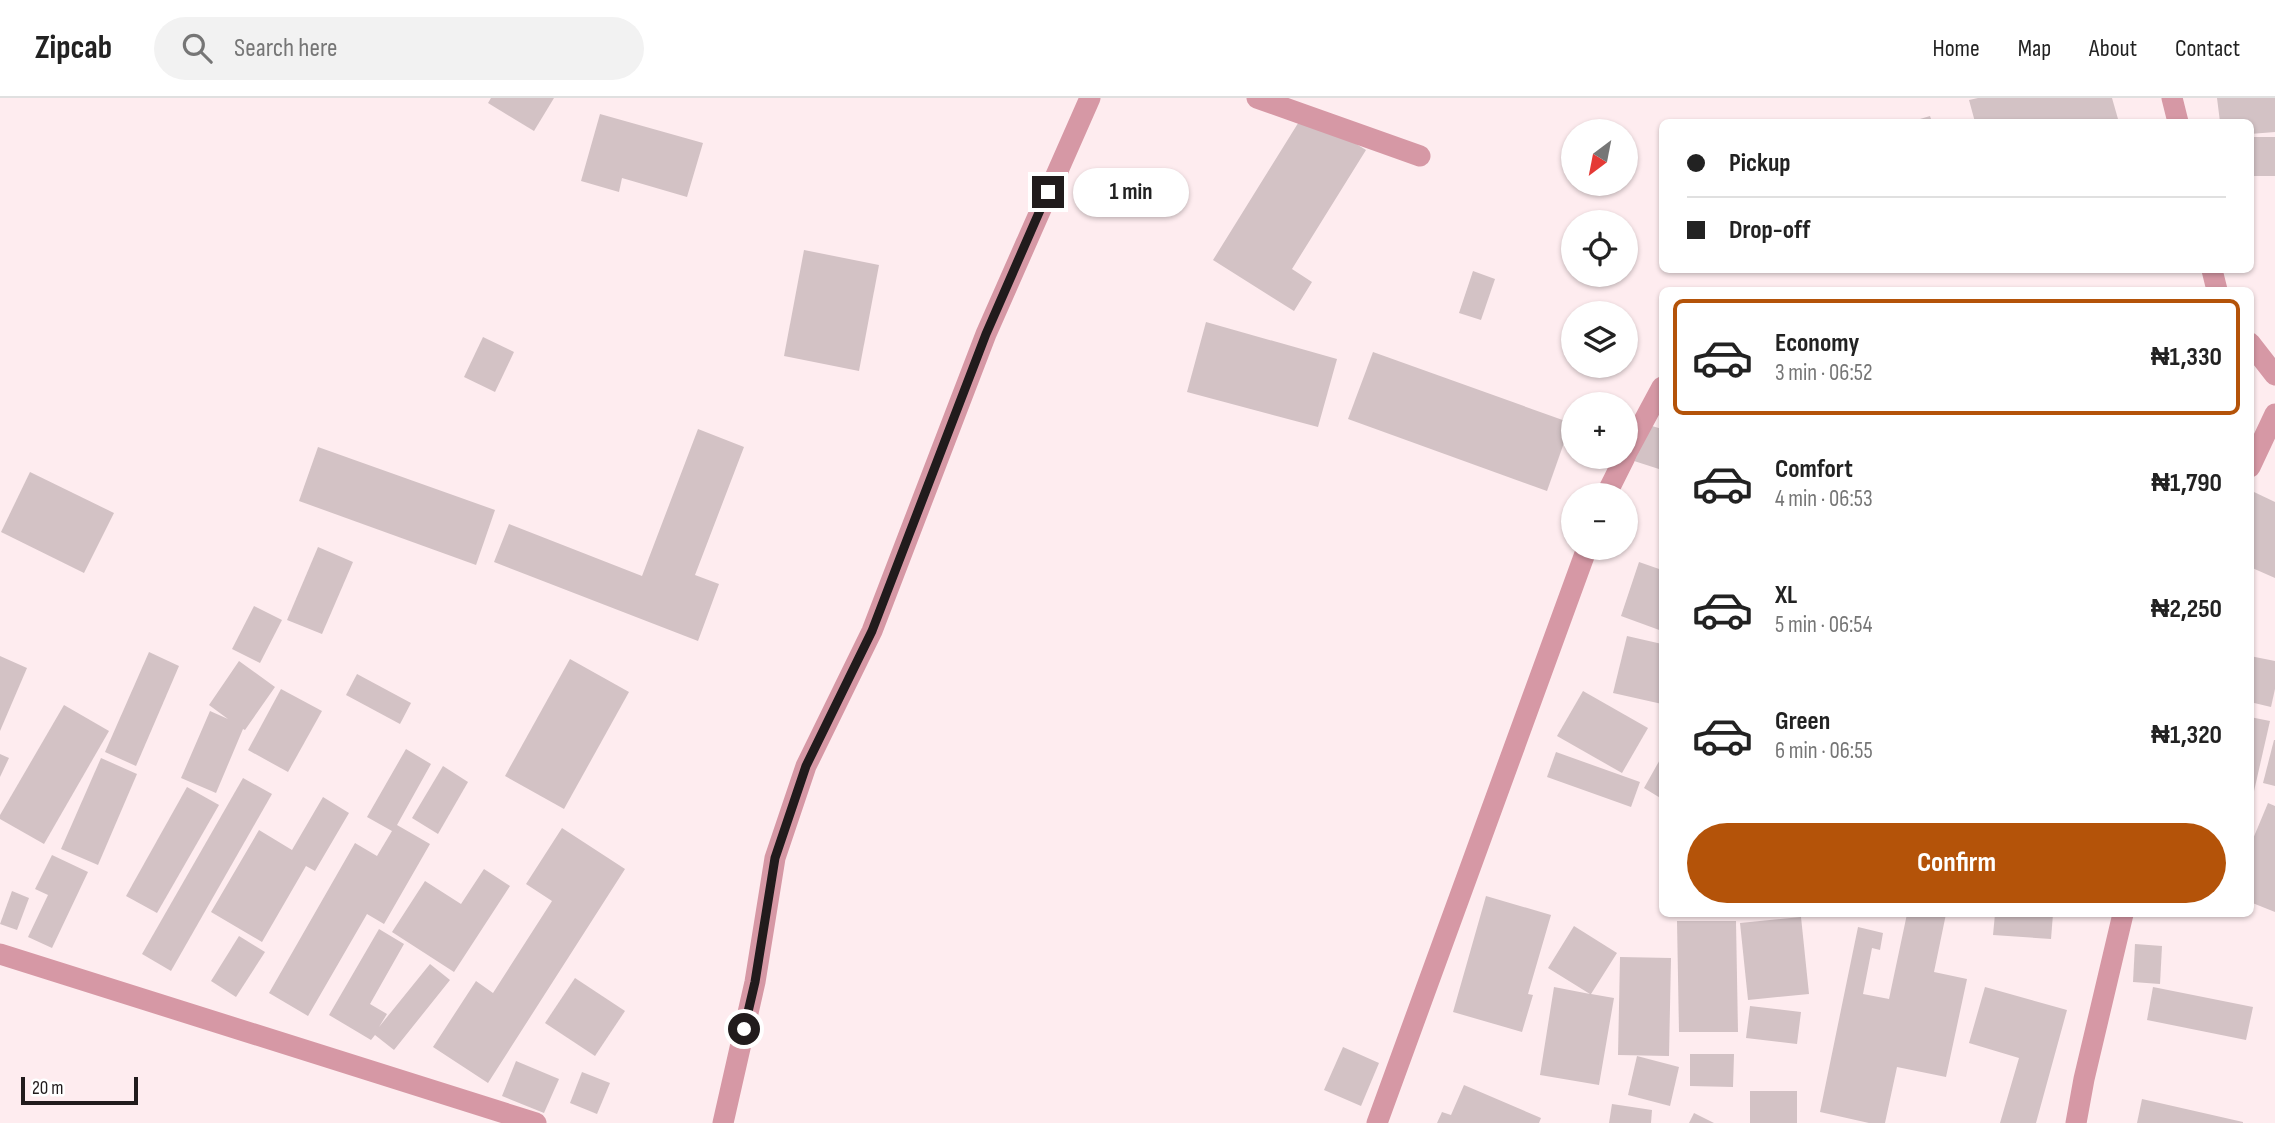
<!DOCTYPE html>
<meta charset="utf-8">
<style>
:root{--surface:#fff;--page:#f2f2f2;--text:#222;--muted:#767676;--line:#e0e0e0;--accent:#b45309}
body{margin:0;font-family:"Sofia Sans Condensed",sans-serif;background:var(--page);color:var(--text);height:100vh;display:flex;flex-direction:column;font-size:26px;white-space:nowrap}
*{box-sizing:border-box;margin:0}
p{font-size:23px;color:var(--muted)}
.icon{flex:none;width:38px;height:38px;fill:none;stroke:currentColor;stroke-width:2;stroke-linecap:round;stroke-linejoin:round}
.map{position:relative;flex:1;overflow:hidden}
.panel{position:absolute;left:1659px;top:189px;width:595px;height:630px;display:flex;flex-direction:column;background:var(--surface);border-radius:10px;box-shadow:0 2px 5px #0004}
.panel>*{flex:none}
.guide{position:absolute;left:1659px;top:21px;width:595px;height:154px;border-radius:10px;box-shadow:0 2px 5px #0004;display:grid;align-content:center;height:154px;padding:0 28px;background:var(--surface)}
.needle{width:46px;rotate:212deg}
.fabs{position:absolute;left:1561px;top:21px;display:grid;gap:14px}
.fabs a{display:grid;place-items:center;width:77px;height:77px;border-radius:50%;background:var(--surface);box-shadow:0 2px 5px #0004;font-size:35px}
.scale{position:absolute;left:21px;bottom:18px;width:117px;box-sizing:border-box;padding-left:7px;border:4px solid #211b1c;border-top:0;font-size:19px;line-height:24px;white-space:nowrap;color:#211b1c;-webkit-text-stroke:5px #fff;paint-order:stroke}
.end{position:absolute;width:32px;height:32px;margin:-16px;border:9px solid #211b1c;background:#fff;box-shadow:0 0 0 4px #fff}
.from{border-radius:50%}
.bubble{position:absolute;height:49px;border-radius:24px;background:var(--surface);box-shadow:0 2px 5px #0004;font-size:23px;font-weight:700;line-height:49px;text-align:center}
.guide b{display:flex;align-items:center;gap:24px;height:66px;font-size:26px}
.guide b+b{border-top:2px solid var(--line)}
.guide i{width:18px;height:18px;background:var(--text)}
ul{padding:12px 0 0;list-style:none}
li{display:flex;align-items:center;gap:21px;height:116px;margin:0 14px 10px;padding:0 14px;border:4px solid transparent;border-radius:10px}
li div{flex:1}
li b{display:block;font-size:26px}
li em{font-style:normal;font-weight:700}
li.current{border-color:var(--accent)}
li>.icon{width:63px;height:63px;stroke-width:1.5}
.button{display:flex;gap:14px;margin-top:auto;padding:14px 28px}
.button a{flex:1;height:80px;border-radius:42px;background:var(--accent);color:#fff;font-size:28px;font-weight:700;line-height:80px;text-align:center}
header{display:flex;align-items:center;gap:42px;box-sizing:border-box;height:98px;padding:0 35px;background:var(--surface);border-bottom:2px solid var(--line)}
header strong{font-size:33px}
nav{display:flex;gap:38px;margin-inline-start:auto;font-size:24px}
.search{width:490px;height:63px;background:var(--page);display:flex;align-items:center;gap:18px;box-sizing:border-box;padding:0 24px;border-radius:38px;color:var(--muted);font-size:26px}
.map>svg:first-child{display:block}
</style>
<header>
<strong>Zipcab</strong>
<div class="search"><svg class="icon" aria-label="search" viewBox="0 0 24 24"><circle cx="10" cy="10" r="6"/><path d="M15 15l6 6"/></svg>Search here</div>
<nav><a>Home</a><a>Map</a><a>About</a><a>Contact</a></nav>
</header>
<div class="map">
<svg width="2275" height="1025" viewBox="0 0 2275 1025">
<rect width="100%" height="100%" fill="#feecef"/>
<g fill="#d3c2c5">
<polygon points="491,0 554,0 534,33 488,5"/>
<polygon points="1978,0 2112,0 2118,21 2104,24 1975,24 1969,2"/>
<polygon points="2217,0 2275,0 2275,34 2250,36 2250,24 2220,24"/>
<polygon points="1305,14 1366,52 1292,171 1312,184 1294,213 1213,162"/>
<polygon points="600,16 703,45 687,99 622,80 619,94 581,83"/>
<polygon points="1930,18 1932,24 1910,24"/>
<rect x="2250" y="39" width="25" height="39"/>
<polygon points="804,152 879,167 859,273 784,258"/>
<polygon points="1473,173 1495,181 1481,222 1459,215"/>
<polygon points="1206,224 1337,261 1318,329 1187,294"/>
<polygon points="483,239 514,254 495,294 464,279"/>
<polygon points="1373,254 1571,325 1547,393 1348,321"/>
<polygon points="1642,325 1662,331 1662,372 1631,362"/>
<polygon points="698,331 744,349 695,477 719,486 698,543 494,464 509,426 642,478"/>
<polygon points="318,349 495,412 476,467 299,403"/>
<polygon points="30,374 114,415 84,475 1,434"/>
<polygon points="2254,394 2275,404 2275,480 2250,469 2250,400"/>
<polygon points="318,449 353,464 322,536 287,522"/>
<polygon points="1639,464 1662,472 1662,533 1621,518"/>
<polygon points="254,508 282,522 260,565 232,551"/>
<polygon points="1627,538 1662,546 1662,606 1613,595"/>
<polygon points="149,554 179,568 136,668 105,654"/>
<polygon points="0,558 27,570 0,633"/>
<polygon points="2250,558 2275,563 2275,591 2271,609 2250,604"/>
<polygon points="570,561 629,594 564,711 505,678"/>
<polygon points="239,563 275,589 245,632 243,631 216,695 181,680 210,613 228,621 209,607"/>
<polygon points="357,576 411,605 400,626 346,597"/>
<polygon points="281,591 322,613 288,674 248,652"/>
<polygon points="1583,593 1648,630 1622,675 1557,638"/>
<polygon points="64,607 109,633 44,746 0,721 0,717"/>
<polygon points="2250,619 2270,623 2252,702 2250,702"/>
<polygon points="2274,642 2275,642 2275,688 2263,685"/>
<polygon points="406,651 431,666 397,727 430,746 384,826 367,816 308,918 269,895 355,745 377,758 392,733 367,719"/>
<polygon points="1556,654 1640,684 1631,709 1547,679"/>
<polygon points="0,656 9,660 0,679"/>
<polygon points="1662,658 1662,701 1644,690"/>
<polygon points="101,660 137,676 98,767 61,751"/>
<polygon points="443,668 468,684 438,736 412,720"/>
<polygon points="243,680 272,696 171,873 142,856"/>
<polygon points="187,689 219,707 157,815 126,798"/>
<polygon points="323,699 349,715 315,773 306,768 262,844 211,814 259,732 292,752"/>
<polygon points="2268,705 2275,708 2275,814 2250,804 2250,748"/>
<polygon points="562,730 625,771 488,985 433,949 476,883 493,895 552,803 526,786"/>
<polygon points="52,757 88,774 52,850 28,839 48,797 35,791"/>
<polygon points="484,771 510,788 454,874 392,834 425,783 461,806"/>
<polygon points="12,793 29,800 17,832 0,826"/>
<polygon points="1486,798 1551,817 1528,896 1533,897 1522,934 1453,914"/>
<polygon points="1907,816 1946,816 1934,874 1967,881 1946,979 1897,969 1885,1025 1869,1025 1820,1014 1858,829 1883,835 1880,852 1872,850 1863,896 1889,901"/>
<polygon points="1995,816 2053,816 2051,841 1993,837"/>
<polygon points="1801,819 1809,896 1748,902 1740,825"/>
<polygon points="1677,823 1736,823 1738,934 1679,934"/>
<polygon points="1574,828 1617,855 1591,896 1614,900 1599,987 1540,977 1554,889 1590,896 1548,870"/>
<polygon points="379,831 404,846 370,906 387,916 379,929 430,866 450,882 394,952 375,937 371,942 329,917"/>
<polygon points="239,838 265,854 236,899 211,883"/>
<polygon points="2135,846 2162,848 2160,886 2133,884"/>
<polygon points="1620,859 1671,860 1669,958 1618,957"/>
<polygon points="575,880 625,913 595,958 545,925"/>
<polygon points="1985,889 2067,912 2036,1025 2000,1025 2019,960 1969,945"/>
<polygon points="2153,889 2253,909 2246,942 2147,922"/>
<polygon points="1750,908 1801,914 1797,946 1746,940"/>
<polygon points="1343,949 1379,965 1361,1008 1324,992"/>
<polygon points="1690,956 1734,956 1733,989 1690,988"/>
<polygon points="1637,958 1679,969 1670,1008 1628,997"/>
<polygon points="516,963 559,981 544,1015 502,998"/>
<polygon points="582,974 610,985 597,1016 570,1005"/>
<polygon points="1464,987 1541,1020 1539,1025 1437,1025 1442,1014 1451,1017"/>
<rect x="1750" y="993" width="47" height="32"/>
<polygon points="2142,1001 2243,1024 2243,1025 2137,1025"/>
<polygon points="1612,1006 1652,1012 1651,1025 1609,1025"/>
<polygon points="1694,1015 1714,1025 1689,1025"/>
</g>
<g fill="none" stroke-linecap="round" stroke-linejoin="round">
<g stroke="#d698a5" stroke-width="21">
<polyline points="1257,0 1420,58"/>
<polyline points="2172,0 2178,24"/>
<polyline points="2212,172 2217,192"/>
<polyline points="2250,245 2275,277"/>
<polyline points="1626,356 1662,289"/>
<polyline points="2250,369 2275,316"/>
<polyline points="1606,397 1625,359"/>
<polyline points="0,856 536,1025"/>
<polyline points="723,1025 755,884 775,760 806,668 872,533 986,236 1090,0"/>
<polyline points="1377,1025 1587,450"/>
<polyline points="2076,1025 2084,981 2123,816"/>
</g>
</g>
<g fill="none" stroke-linecap="round" stroke-linejoin="round">
<polyline stroke="#211b1c" stroke-width="9" points="744,931 755,884 775,760 806,668 872,533 986,236 1048,94"/>
</g>
</svg>
<div class="fabs">
<a><svg class="needle" viewBox="-14 -14 28 28"><path d="M0-13l5 13h-10z" fill="#e53935"/><path d="M0 13l5-13h-10z" fill="#767676"/></svg></a>
<a><svg class="icon" aria-label="locate" viewBox="0 0 24 24"><circle cx="12" cy="12" r="6"/><path d="M12 2v4M12 18v4M2 12h4M18 12h4"/></svg></a>
<a><svg class="icon" aria-label="layers" viewBox="0 0 24 24"><path d="M12 4l9 5-9 5-9-5zM3 14l9 5 9-5"/></svg></a>
<a>+</a>
<a>−</a>
</div>
<div class="scale">20 m</div>
<i class="end from" style="left:744px;top:931px"></i>
<i class="end" style="left:1048px;top:94px"></i>
<div class="bubble" style="left:1073px;top:70px;width:116px">1 min</div>
<div class="guide">
<b><i class="from"></i>Pickup</b>
<b><i></i>Drop-off</b>
</div>
<section class="panel">
<ul>
<li class="current"><svg class="icon" aria-label="car" viewBox="0 0 24 24"><path d="M5 17H2v-5l4-1 3-4h7l3 4 3 1v5h-3M9 17h6M6 11h13"/><circle cx="7" cy="17" r="2"/><circle cx="17" cy="17" r="2"/></svg><div><b>Economy</b><p>3 min · 06:52</p></div><em>₦1,330</em></li>
<li><svg class="icon" aria-label="car" viewBox="0 0 24 24"><path d="M5 17H2v-5l4-1 3-4h7l3 4 3 1v5h-3M9 17h6M6 11h13"/><circle cx="7" cy="17" r="2"/><circle cx="17" cy="17" r="2"/></svg><div><b>Comfort</b><p>4 min · 06:53</p></div><em>₦1,790</em></li>
<li><svg class="icon" aria-label="car" viewBox="0 0 24 24"><path d="M5 17H2v-5l4-1 3-4h7l3 4 3 1v5h-3M9 17h6M6 11h13"/><circle cx="7" cy="17" r="2"/><circle cx="17" cy="17" r="2"/></svg><div><b>XL</b><p>5 min · 06:54</p></div><em>₦2,250</em></li>
<li><svg class="icon" aria-label="car" viewBox="0 0 24 24"><path d="M5 17H2v-5l4-1 3-4h7l3 4 3 1v5h-3M9 17h6M6 11h13"/><circle cx="7" cy="17" r="2"/><circle cx="17" cy="17" r="2"/></svg><div><b>Green</b><p>6 min · 06:55</p></div><em>₦1,320</em></li>
</ul>
<div class="button"><a>Confirm</a></div>
</section>
</div>
